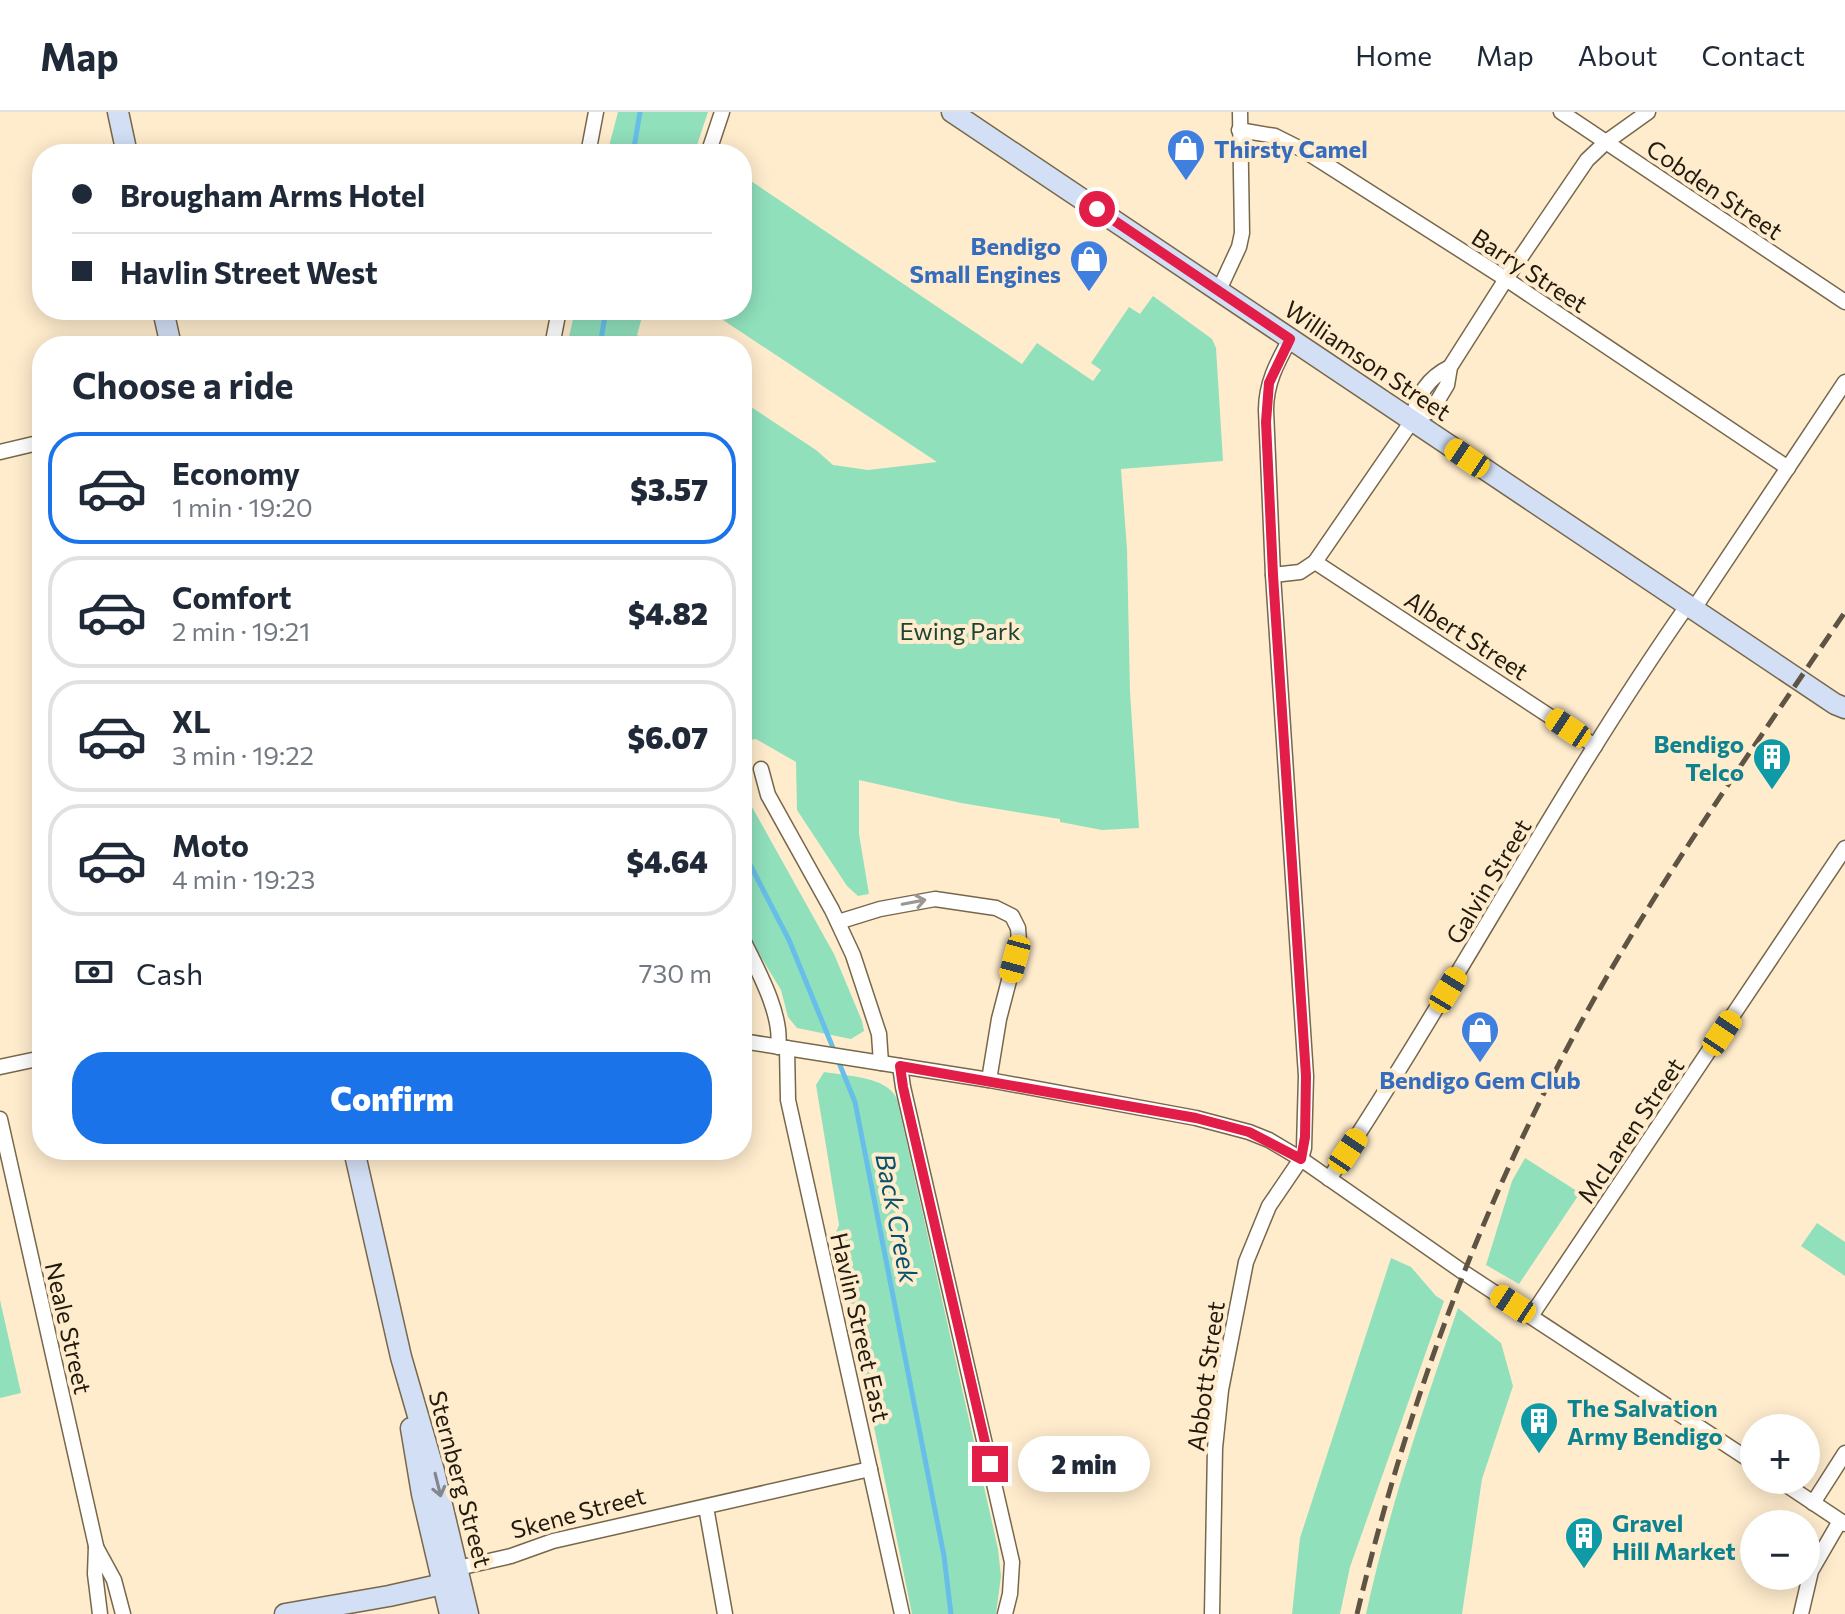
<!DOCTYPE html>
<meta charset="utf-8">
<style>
:root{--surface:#fff;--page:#f2f2f3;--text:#1f2937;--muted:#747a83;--line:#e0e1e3;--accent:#1a73e8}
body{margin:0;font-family:Commissioner,sans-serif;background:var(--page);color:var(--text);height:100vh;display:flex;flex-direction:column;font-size:30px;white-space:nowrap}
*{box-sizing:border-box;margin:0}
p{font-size:26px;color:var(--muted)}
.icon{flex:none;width:44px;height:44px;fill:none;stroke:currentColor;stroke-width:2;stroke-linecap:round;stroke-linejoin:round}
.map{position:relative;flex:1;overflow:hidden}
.details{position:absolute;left:32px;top:224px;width:720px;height:824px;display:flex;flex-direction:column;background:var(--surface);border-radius:32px;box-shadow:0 4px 20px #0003}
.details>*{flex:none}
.hud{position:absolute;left:32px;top:32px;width:720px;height:176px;border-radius:32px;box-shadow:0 4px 20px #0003;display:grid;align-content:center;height:176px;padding:0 40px;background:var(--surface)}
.tools{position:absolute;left:1740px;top:1302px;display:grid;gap:16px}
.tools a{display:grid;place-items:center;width:80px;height:80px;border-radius:50%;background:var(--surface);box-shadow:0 4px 20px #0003;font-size:40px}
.end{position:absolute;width:36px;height:36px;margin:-18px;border:10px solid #e11d48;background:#fff;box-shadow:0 0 0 4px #fff}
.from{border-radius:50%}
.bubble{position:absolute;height:56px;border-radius:28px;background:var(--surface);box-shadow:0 4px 20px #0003;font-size:26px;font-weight:800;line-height:56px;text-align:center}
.car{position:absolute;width:24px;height:48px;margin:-24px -12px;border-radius:10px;box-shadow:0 0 6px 2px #0007;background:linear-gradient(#f5c518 24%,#345 0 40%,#f5c518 0 76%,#345 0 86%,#f5c518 0)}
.hud b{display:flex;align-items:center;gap:28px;height:76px;font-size:30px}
.hud b+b{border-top:2px solid var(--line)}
.hud i{width:20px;height:20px;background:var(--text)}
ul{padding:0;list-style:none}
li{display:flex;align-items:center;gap:24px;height:112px;margin:0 16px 12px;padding:0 24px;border:4px solid var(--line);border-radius:32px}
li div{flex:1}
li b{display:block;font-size:30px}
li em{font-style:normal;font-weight:800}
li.selected{border-color:var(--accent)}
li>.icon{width:72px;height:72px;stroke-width:1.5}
h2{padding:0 40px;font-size:36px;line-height:96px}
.pay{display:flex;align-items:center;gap:20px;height:88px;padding:0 40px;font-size:30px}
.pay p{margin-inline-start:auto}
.button{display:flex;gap:16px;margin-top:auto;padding:16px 40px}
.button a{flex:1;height:92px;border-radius:32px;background:var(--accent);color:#fff;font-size:32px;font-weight:800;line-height:92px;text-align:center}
header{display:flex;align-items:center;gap:48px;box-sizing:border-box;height:112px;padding:0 40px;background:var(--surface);border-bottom:2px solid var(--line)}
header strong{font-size:38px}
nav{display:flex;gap:44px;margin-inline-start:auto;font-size:28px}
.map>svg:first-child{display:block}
</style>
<header>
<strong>Map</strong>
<nav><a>Home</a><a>Map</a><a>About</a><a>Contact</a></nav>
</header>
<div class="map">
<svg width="1845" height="1502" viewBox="0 0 1845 1502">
<rect width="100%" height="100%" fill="#ffeccd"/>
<g fill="#90e0bc">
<polygon points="618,0 708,0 694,42 607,42"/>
<polygon points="742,63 1022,252 1037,231 1093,269 1101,258 1091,251 1129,195 1140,202 1153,184 1212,227 1216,236 1223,349 1121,357 1127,437 1130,580 1139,716 1102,718 1060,710 1060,707 961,691 859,668 859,722 869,782 858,784 847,774 797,698 796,650 756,627 742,629 742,289 816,338 833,353 868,358 937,350 708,198 742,198"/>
<polygon points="575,198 644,198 637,223 657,234 567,234"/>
<polygon points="742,677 834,842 862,909 864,919 851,927 797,916 788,905 781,878 742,814"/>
<path d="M 824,960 C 846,964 887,964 897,987 L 998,1437 L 1001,1464 L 996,1502 L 912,1502 L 835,1123 L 839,1113 L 816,973 Z"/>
<polygon points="1525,1046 1580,1081 1519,1172 1486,1153 1512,1069"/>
<polygon points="1817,1111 1845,1130 1845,1164 1801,1134"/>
<polygon points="1391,1146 1411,1155 1436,1184 1444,1189 1350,1455 1340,1502 1292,1502 1300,1426"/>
<polygon points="0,1188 21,1281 0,1286"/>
<path d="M 1458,1196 L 1501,1231 L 1513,1274 L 1482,1367 L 1462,1502 L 1366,1502 C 1389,1397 1423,1297 1458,1196 Z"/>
</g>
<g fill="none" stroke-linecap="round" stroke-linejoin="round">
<g stroke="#67bfe9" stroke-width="5">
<polyline points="633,42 640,0"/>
<polyline points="600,234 606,198"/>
<polyline points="742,737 789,828 855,990 944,1444 951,1502"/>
</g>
<g stroke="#77674b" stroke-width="17">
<g id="street">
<polyline points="1561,0 1845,190"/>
<polyline points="1239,18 1275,24 1305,39 1506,167 1788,356"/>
<polyline points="588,42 596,0"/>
<polyline points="708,42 722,0"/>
<polyline points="1219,178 1239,135 1242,121 1240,0"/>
<polyline points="552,234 559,198"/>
<polyline points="1412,309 1432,298 1447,273 1450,255 1506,167 1587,48 1606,30 1648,0"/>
<polyline points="0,340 42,330"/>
<polyline points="1315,450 1595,634"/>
<path d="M 1273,463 L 1300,460 L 1315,450 L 1412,309 C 1416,285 1427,266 1450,255"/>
<polyline points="1693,498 1845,270"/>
<polyline points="761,657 768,683 832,798 853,843 879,922 881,951"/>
<polyline points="838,810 880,797 935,787 996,796 1012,804 1018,816 1019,830 999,907 989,968"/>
<path d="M 742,826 C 756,855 783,902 778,935"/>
<polyline points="742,929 989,968 1196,1006 1249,1020 1269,1028 1301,1047 1463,1160 1754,1351"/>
<polyline points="787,936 788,988 902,1502"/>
<polyline points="900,954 903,975 1012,1450 1010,1482 1005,1502"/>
<polyline points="0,955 42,946"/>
<polyline points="0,1007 96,1434 95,1462 100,1502"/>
<path d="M 1329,1067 C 1453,880 1558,679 1687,494"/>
<polyline points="1531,1204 1845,736"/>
<polyline points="1779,1368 1845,1412"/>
<polyline points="1813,1391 1845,1341"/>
<polyline points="706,1395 725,1502"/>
<polyline points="96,1435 114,1468 123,1502"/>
<polyline points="458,1456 511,1444 553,1429 870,1357"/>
<path d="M 1212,1502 L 1215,1336 L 1221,1278 L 1246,1150 L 1269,1094 L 1301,1047 L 1304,1036 L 1306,964 L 1273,463 L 1266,298 C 1266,271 1277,251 1290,227"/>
<polyline points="1801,1502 1811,1459 1840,1409"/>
</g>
</g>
<g stroke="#77674b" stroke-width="23">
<g id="secondary">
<polyline points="118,0 127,42"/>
<polyline points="952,0 1835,592 1845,596"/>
<polyline points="163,198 171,234"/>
<polyline points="354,1038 401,1245 434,1359 468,1502"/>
<polyline points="411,1316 422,1382 450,1502"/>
<polyline points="285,1502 389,1484 443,1472 452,1466"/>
</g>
</g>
<use href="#street" stroke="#fff" stroke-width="14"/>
<use href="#secondary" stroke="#d3dff5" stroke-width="20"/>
<path stroke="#5f5444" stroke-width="5" stroke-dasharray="16 8" stroke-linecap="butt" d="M 1357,1502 C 1405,1302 1475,1108 1572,927 C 1652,778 1751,640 1845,500"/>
</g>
<defs><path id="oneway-shaft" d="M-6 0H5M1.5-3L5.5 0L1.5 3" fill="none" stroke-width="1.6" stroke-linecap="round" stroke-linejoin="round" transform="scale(2)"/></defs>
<use stroke="#9b9893" href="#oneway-shaft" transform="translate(914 790) rotate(-11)"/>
<use stroke="#83868e" href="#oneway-shaft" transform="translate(438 1373) rotate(76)"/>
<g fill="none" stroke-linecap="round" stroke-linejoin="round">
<polyline stroke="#e11d48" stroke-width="10" points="990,1352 903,975 900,954 1196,1006 1249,1020 1301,1047 1305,1025 1306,964 1273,463 1266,310 1269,271 1290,227 1097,97"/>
</g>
<defs>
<g id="shop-pin" transform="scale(2)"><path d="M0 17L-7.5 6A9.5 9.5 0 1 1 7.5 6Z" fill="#3f7fe0" stroke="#ffeccd"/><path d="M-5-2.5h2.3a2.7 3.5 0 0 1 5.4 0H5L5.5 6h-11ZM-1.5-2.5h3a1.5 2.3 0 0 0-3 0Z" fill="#fff"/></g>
<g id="building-pin" transform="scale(2)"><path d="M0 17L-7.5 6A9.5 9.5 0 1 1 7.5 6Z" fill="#0f9aa8" stroke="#ffeccd"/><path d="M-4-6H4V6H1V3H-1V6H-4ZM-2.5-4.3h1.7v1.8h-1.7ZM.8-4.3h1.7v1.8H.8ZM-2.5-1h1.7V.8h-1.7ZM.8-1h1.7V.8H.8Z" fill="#fff"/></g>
</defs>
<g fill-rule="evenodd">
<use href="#shop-pin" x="1186" y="36"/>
<use href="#shop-pin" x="1089" y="147"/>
<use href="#building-pin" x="1772" y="645"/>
<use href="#shop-pin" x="1480" y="918"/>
<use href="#building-pin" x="1539" y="1309"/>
<use href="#building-pin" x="1584" y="1424"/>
</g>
<g text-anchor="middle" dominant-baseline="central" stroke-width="8" stroke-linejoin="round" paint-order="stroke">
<g font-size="24" font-weight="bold" fill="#366cbe" stroke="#ffeccd" text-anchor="start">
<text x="1214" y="36">Thirsty Camel</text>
<text x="1061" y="133" text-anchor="end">Bendigo<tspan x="1061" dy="28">Small Engines</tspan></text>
<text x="1480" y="967" text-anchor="middle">Bendigo Gem Club</text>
</g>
<g font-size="24" fill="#211a0f" stroke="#ffeccd">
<text transform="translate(1715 77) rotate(34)">Cobden Street</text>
<text transform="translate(1530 158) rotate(33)">Barry Street</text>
<text transform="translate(1368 248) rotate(34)">Williamson Street</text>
<text transform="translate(1467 523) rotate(33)">Albert Street</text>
<text transform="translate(1488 769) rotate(-59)">Galvin Street</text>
<text transform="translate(1630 1018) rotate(-56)">McLaren Street</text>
<text transform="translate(861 1215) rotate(77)">Havlin Street East</text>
<text transform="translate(69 1216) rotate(77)">Neale Street</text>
<text transform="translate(1205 1264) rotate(-82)">Abbott Street</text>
<text transform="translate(461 1367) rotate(75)">Sternberg Street</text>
<text transform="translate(578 1400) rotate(-15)">Skene Street</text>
</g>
<g font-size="24" fill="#1c4333" stroke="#ffeccd">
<text x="960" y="518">Ewing Park</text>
</g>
<g font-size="24" font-weight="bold" fill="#0d838f" stroke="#ffeccd" text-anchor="start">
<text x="1744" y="631" text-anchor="end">Bendigo<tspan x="1744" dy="28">Telco</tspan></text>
<text x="1567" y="1295">The Salvation<tspan x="1567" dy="28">Army Bendigo</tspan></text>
<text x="1612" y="1410">Gravel<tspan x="1612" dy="28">Hill Market</tspan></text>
</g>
<g font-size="26" font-style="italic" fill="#05516d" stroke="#ffeccd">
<text transform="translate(898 1106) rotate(79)">Back Creek</text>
</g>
</g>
</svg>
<div class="tools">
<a>+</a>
<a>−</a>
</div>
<i class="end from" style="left:1097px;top:97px"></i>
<i class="end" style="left:990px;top:1352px"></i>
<div class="bubble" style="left:1018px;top:1324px;width:132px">2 min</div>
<i class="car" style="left:1467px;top:346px;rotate:304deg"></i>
<i class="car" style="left:1568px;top:616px;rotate:304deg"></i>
<i class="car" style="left:1015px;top:847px;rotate:195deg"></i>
<i class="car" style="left:1448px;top:878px;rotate:31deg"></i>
<i class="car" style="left:1722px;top:921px;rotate:34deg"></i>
<i class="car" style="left:1348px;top:1039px;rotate:34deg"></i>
<i class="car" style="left:1513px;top:1192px;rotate:303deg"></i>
<div class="hud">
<b><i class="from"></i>Brougham Arms Hotel</b>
<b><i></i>Havlin Street West</b>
</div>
<section class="details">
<h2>Choose a ride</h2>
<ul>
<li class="selected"><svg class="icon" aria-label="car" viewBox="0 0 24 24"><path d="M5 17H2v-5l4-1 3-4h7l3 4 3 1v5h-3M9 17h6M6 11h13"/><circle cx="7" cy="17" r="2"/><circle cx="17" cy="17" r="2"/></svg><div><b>Economy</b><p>1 min · 19:20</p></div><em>$3.57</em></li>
<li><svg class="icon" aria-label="car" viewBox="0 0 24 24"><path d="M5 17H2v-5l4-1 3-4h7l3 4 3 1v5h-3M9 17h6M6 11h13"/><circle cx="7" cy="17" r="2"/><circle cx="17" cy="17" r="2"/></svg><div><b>Comfort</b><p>2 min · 19:21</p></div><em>$4.82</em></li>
<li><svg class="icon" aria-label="car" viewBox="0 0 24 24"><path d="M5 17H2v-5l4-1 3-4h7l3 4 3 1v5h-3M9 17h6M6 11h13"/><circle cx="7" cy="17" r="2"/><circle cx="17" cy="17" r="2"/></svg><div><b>XL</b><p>3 min · 19:22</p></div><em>$6.07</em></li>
<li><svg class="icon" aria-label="car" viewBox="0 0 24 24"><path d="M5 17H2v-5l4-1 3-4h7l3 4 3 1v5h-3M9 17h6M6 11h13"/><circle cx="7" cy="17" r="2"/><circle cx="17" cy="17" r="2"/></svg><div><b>Moto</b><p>4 min · 19:23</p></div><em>$4.64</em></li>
</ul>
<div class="pay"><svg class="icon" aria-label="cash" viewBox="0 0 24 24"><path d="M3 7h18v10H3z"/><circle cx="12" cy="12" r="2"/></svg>Cash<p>730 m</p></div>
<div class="button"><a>Confirm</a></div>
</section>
</div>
